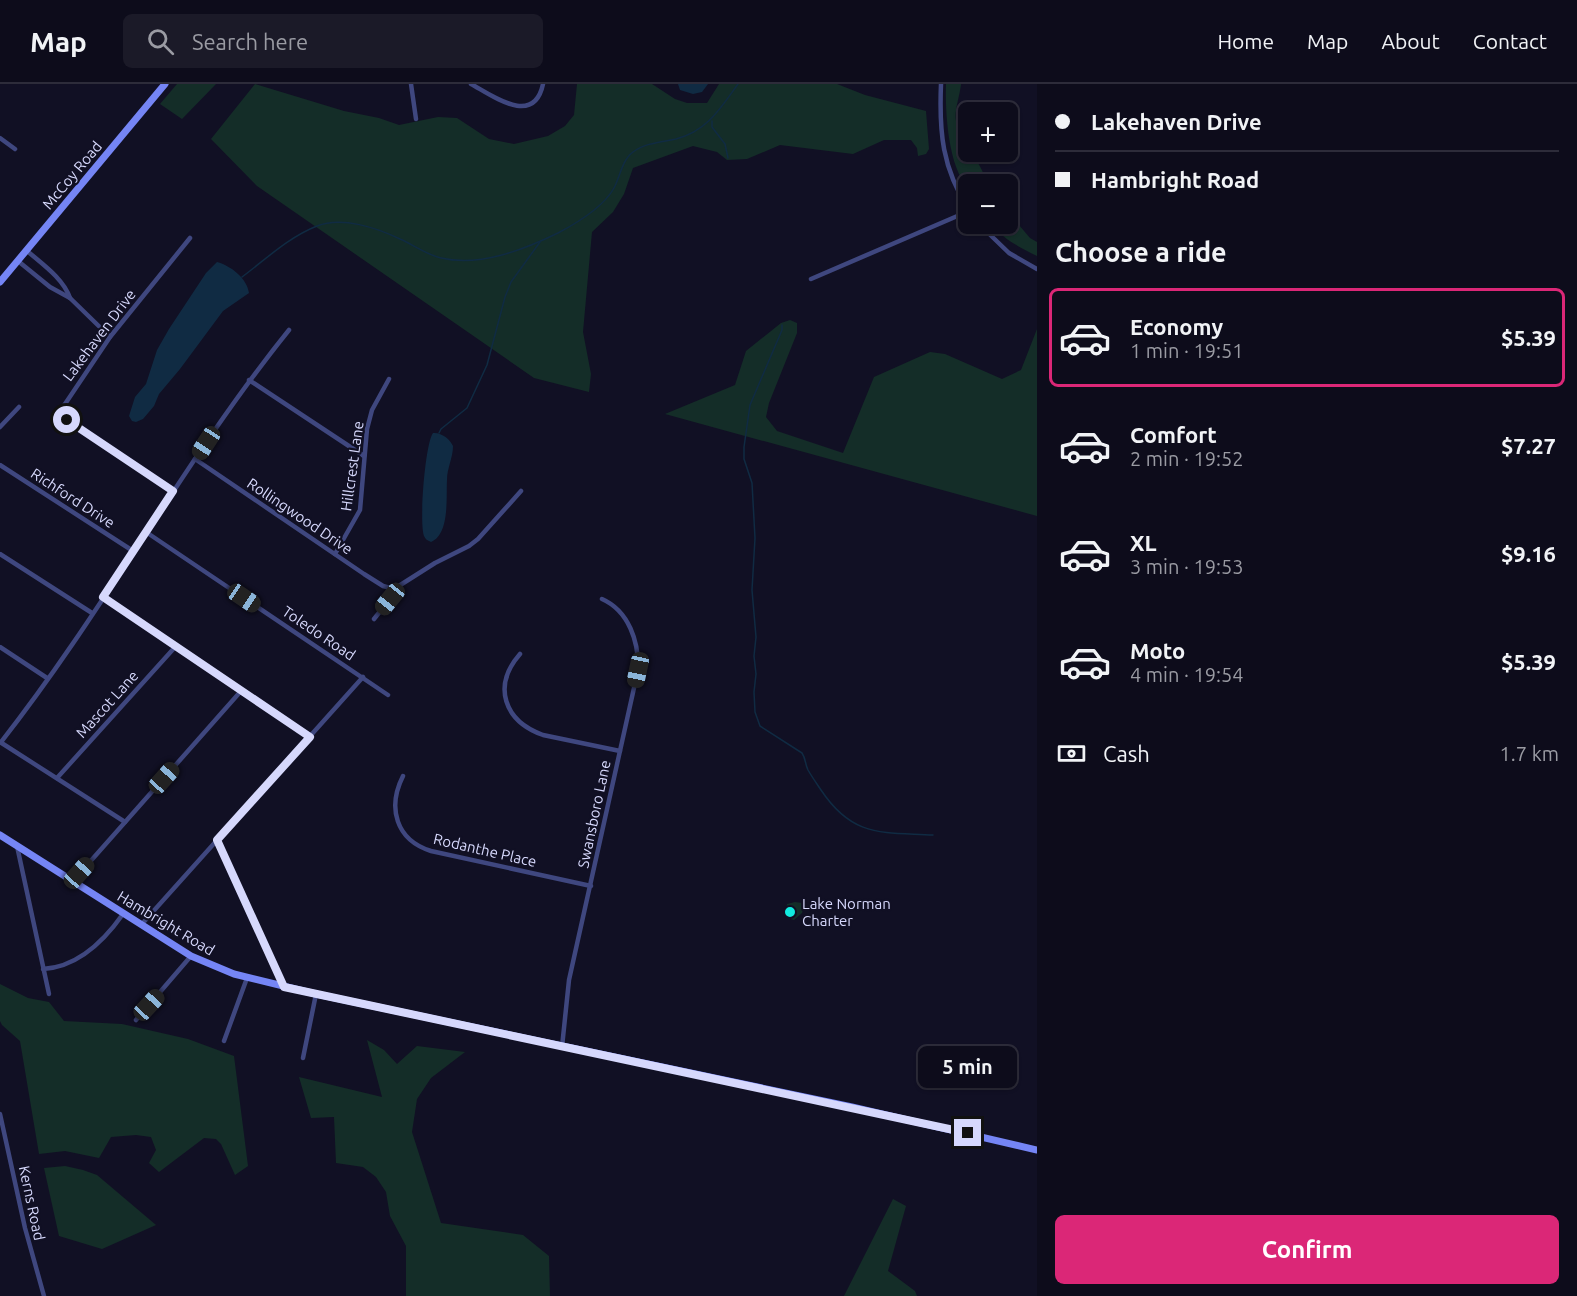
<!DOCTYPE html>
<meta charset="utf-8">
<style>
:root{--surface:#0d0c1b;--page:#1b1a28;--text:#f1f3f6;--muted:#9a9ba3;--line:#2d2c3a;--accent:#db2777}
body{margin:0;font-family:Ubuntu,sans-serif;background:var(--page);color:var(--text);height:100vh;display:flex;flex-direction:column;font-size:22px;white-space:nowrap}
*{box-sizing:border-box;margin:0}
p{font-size:20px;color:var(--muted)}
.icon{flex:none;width:33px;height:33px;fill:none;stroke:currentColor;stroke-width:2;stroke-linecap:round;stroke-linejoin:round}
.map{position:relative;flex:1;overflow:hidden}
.side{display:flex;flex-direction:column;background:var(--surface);width:540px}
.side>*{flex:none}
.top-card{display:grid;align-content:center;height:132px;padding:0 18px;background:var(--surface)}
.fabs{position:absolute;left:958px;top:18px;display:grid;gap:12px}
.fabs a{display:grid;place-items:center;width:60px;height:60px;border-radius:9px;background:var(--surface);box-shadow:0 2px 4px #0004,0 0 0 2px var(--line);font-size:30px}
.end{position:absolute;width:27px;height:27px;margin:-14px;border:8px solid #d6d8fc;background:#111;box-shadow:0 0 0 3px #111}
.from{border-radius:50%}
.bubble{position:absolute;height:42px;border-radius:9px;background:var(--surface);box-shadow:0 2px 4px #0004,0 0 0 2px var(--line);font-size:20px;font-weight:600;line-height:42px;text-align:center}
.car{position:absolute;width:18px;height:36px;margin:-18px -9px;border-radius:8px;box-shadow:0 0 4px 2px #0007;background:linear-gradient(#222 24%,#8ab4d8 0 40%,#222 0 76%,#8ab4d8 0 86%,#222 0)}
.top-card b{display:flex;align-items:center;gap:21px;height:57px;font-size:22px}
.top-card b+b{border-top:2px solid var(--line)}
.top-card i{width:15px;height:15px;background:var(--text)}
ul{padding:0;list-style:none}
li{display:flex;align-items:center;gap:18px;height:99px;margin:0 12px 9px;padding:0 6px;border:3px solid transparent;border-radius:9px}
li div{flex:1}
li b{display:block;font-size:22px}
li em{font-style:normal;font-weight:600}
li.selected{border-color:var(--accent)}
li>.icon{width:54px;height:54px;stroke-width:1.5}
h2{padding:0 18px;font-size:27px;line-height:72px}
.pay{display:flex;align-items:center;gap:15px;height:66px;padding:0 18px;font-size:22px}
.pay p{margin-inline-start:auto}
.action{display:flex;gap:12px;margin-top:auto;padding:12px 18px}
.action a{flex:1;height:69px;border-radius:9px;background:var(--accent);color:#fff;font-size:24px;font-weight:600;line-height:69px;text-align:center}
header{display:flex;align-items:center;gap:36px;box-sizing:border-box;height:84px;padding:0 30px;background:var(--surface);border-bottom:2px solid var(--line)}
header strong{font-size:28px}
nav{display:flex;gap:33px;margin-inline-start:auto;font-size:21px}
.search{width:420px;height:54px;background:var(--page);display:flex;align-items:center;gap:15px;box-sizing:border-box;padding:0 21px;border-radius:9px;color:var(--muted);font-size:22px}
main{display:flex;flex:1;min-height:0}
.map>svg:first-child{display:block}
</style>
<header>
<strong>Map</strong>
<div class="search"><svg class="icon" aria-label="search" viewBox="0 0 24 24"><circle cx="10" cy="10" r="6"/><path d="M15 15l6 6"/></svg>Search here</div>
<nav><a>Home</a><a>Map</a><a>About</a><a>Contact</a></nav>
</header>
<main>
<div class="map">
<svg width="1037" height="1212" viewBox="0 0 1037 1212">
<rect width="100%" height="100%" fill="#111024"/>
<g fill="#142d28">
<polygon points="177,0 216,0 182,35 160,20"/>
<polygon points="255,0 344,27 379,34 399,41 438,33 457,34 489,55 514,60 548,52 565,42 574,31 577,0 652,0 675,15 687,19 707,19 719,0 837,0 865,11 926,27 929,65 926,70 918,72 917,64 911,56 884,56 853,70 780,61 747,75 727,76 717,68 693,62 633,84 624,110 613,128 592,148 583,248 591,290 589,308 534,294 257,102 211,55"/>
<path d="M 946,0 L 961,0 C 960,12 954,26 956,37 C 960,61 984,78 986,100 L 969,100 L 969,104 C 948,85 945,27 946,0 Z"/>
<path d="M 1008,128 L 1030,154 L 1037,158 L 1037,172 C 1021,164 1002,155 992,140 L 1008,140 Z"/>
<polygon points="790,236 797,239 797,249 769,319 766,333 777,347 843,369 874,293 930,268 945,270 1002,295 1021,286 1037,245 1037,432 665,330 735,301 746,267 781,239"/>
<polygon points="795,818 802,819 804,822 802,829 794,836 787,834 785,830 787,820"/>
<polygon points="0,900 28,914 49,918 64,937 122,940 188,955 234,972 248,1082 235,1091 221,1060 216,1055 204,1054 159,1088 149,1079 156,1066 151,1053 136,1051 111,1053 99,1074 65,1067 39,1070 20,957 2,941 0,937"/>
<polygon points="367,956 384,966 397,980 417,962 465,968 431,994 417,1015 412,1048 441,1139 523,1151 549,1172 550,1212 406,1212 406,1162 390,1132 386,1108 376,1093 363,1083 336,1079 334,1033 311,1034 299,993 382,1013"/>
<polygon points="65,1082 83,1086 97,1091 156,1141 102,1165 59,1152 44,1084"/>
<polygon points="893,1115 906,1122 888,1187 915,1207 917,1212 844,1212"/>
</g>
<g fill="#102b43">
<polygon points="678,0 708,0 702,8 693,10 680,6"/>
<path d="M 217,178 C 231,182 247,194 249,209 L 223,227 L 180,285 L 159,310 L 154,322 L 143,335 L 136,338 L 132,337 L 129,332 L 135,313 L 146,300 L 157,266 L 169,245 L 206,189 Z"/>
<path d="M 433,349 C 441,348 450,355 453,362 C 453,374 447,384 447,396 C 446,413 450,450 431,458 C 427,456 426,456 424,452 C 419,439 425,360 433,349 Z"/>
</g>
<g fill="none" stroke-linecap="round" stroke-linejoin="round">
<g stroke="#102b43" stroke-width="1.5">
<polyline points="712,37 712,43 725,60 728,74"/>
<path d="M 242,193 C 266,175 289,153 317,142 C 342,132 377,144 400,155 C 414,161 425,170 441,174 C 480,183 523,166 558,149 C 577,139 604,122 614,104 C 620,93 622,76 633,68 C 645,59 661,58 676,55 C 707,47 720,25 738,0"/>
<path d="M 782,241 L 782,246 L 750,321 L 744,363 L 744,375 L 752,399 L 755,454 L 752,506 L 756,553 L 754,572 L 756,590 L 754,608 L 755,628 L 760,642 L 802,669 C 806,675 805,680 808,686 C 812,693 817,700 821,706 C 853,754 882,748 933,751"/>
<polyline points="439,349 441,345 467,324 487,281 505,213 511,198 540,158"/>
</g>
<g stroke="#3f477f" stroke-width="4.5">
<polyline points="411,0 416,35"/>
<path d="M 471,0 C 493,12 534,43 543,0"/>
<path d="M 941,0 C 939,48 942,84 969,126"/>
<polyline points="0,54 15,65"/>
<polyline points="979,140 1009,169 1037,185"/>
<path d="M 26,166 C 42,180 63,194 70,214"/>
<polyline points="18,177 50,203 70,214 110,253"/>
<polyline points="811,195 969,127"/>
<polyline points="249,296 364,372"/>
<polyline points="0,343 19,323"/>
<polyline points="195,375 364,490 383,502 394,505"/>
<polyline points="0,381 133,467"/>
<polyline points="173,407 73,340 64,331 63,323 110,253 190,154"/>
<polyline points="146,448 388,611"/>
<polyline points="0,470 92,529"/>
<polyline points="335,470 360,426 367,345 372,326 389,295"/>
<polyline points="103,513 310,653"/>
<polyline points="374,535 390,515 394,505 435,479 469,462 478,455 521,407"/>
<polyline points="0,563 47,594"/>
<path d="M 520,570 C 492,602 504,637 543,651 L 620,667"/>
<polyline points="0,658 125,738"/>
<path d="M 1,658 C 105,526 184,376 289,246"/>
<path d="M 403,692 C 387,724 396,756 431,767 L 591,802"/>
<polyline points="57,694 176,562"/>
<polyline points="217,756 284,903"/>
<polyline points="17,762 49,910"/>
<polyline points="73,797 241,607"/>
<polyline points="141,841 363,593"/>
<path d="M 43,885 C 78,883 104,857 123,830"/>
<polyline points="136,936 191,872"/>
<polyline points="224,957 247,894"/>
<path d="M 562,963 L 569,896 L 638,586 C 639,558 629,527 602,515"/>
<polyline points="303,974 316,910"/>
<polyline points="0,1030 25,1144 44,1212"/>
</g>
<g stroke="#7585f5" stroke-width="7">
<polyline points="0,198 165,0"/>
<polyline points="0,751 191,872 234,890 316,910 852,1023 1037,1066"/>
</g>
</g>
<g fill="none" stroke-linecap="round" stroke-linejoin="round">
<polyline stroke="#d6d8fc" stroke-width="8" points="67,336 173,407 103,513 310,653 217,756 284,903 968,1049"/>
</g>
<circle fill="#12ece0" stroke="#111024" stroke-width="2" cx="790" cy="828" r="6"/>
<g text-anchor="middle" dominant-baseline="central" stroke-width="4.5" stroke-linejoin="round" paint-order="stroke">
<g font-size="15" fill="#d6d8fc" stroke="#111024">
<text transform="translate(72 91) rotate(-50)">McCoy Road</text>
<text transform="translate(99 251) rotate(-53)">Lakehaven Drive</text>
<text transform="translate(352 382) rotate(-82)">Hillcrest Lane</text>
<text transform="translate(73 414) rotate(33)">Richford Drive</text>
<text transform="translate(300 432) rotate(34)">Rollingwood Drive</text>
<text transform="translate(319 549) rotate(34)">Toledo Road</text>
<text transform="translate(107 620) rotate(-48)">Mascot Lane</text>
<text transform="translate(594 730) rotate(-78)">Swansboro Lane</text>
<text transform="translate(485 766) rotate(13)">Rodanthe Place</text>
<text transform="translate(166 839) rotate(31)">Hambright Road</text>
<text transform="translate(32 1119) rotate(78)">Kerns Road</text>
</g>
<g font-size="15" fill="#d6d8fc" stroke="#111024" text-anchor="start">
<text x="802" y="819">Lake Norman<tspan x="802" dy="17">Charter</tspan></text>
</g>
</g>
</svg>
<div class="fabs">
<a>+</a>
<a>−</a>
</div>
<i class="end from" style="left:67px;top:336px"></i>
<i class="end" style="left:968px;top:1049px"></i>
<div class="bubble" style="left:918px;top:962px;width:99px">5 min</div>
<i class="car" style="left:206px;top:359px;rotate:213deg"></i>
<i class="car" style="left:244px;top:514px;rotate:124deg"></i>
<i class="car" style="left:390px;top:515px;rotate:219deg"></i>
<i class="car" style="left:638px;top:586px;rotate:192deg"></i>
<i class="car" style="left:164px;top:694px;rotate:42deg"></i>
<i class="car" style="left:79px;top:789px;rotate:42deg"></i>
<i class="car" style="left:149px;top:921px;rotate:43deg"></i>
</div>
<section class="side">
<div class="top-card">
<b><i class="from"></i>Lakehaven Drive</b>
<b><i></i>Hambright Road</b>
</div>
<h2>Choose a ride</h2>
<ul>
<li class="selected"><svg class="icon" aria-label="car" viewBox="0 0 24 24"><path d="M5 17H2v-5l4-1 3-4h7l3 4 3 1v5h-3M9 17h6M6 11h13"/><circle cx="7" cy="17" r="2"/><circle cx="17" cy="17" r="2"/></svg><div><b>Economy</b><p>1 min · 19:51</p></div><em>$5.39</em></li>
<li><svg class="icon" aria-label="car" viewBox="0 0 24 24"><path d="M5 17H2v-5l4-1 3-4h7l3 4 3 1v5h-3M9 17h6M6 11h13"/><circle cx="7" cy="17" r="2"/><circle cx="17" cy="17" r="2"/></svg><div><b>Comfort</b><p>2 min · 19:52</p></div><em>$7.27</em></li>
<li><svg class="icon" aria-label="car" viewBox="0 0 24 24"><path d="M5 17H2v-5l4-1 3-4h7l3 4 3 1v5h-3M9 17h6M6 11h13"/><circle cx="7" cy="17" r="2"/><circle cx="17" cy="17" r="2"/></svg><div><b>XL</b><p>3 min · 19:53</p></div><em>$9.16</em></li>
<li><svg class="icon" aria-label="car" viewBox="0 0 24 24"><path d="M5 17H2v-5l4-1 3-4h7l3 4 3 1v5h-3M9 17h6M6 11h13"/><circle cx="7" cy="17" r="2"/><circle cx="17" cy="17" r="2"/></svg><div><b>Moto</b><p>4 min · 19:54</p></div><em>$5.39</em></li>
</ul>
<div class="pay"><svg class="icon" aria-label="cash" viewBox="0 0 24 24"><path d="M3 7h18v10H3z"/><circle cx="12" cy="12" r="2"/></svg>Cash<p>1.7 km</p></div>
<div class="action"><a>Confirm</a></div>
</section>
</main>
